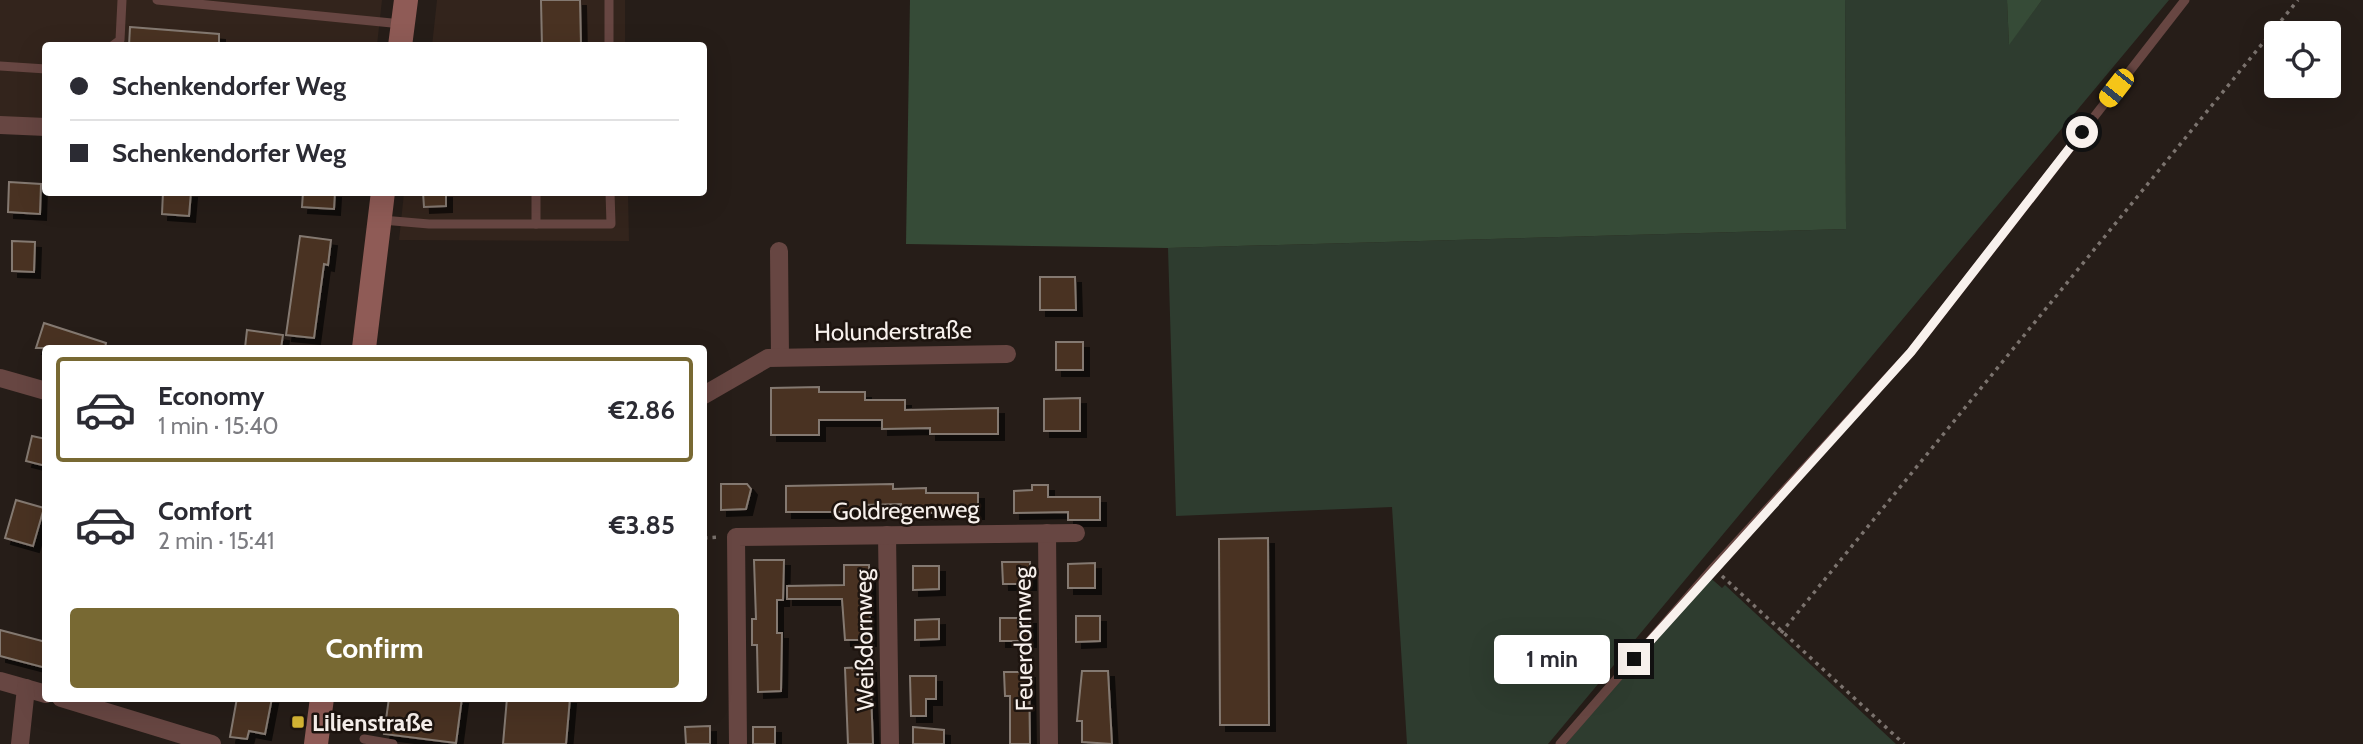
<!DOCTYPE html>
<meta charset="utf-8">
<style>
:root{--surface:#fff;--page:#f2f2f3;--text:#2b2b33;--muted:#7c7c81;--line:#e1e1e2;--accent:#786933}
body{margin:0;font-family:Cabin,sans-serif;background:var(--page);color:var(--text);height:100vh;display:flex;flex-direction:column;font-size:26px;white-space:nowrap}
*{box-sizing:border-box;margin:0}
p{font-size:23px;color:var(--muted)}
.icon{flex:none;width:38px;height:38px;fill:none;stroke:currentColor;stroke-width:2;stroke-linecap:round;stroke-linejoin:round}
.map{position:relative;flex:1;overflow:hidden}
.side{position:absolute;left:42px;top:345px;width:665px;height:357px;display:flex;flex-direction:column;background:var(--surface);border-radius:7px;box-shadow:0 7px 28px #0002}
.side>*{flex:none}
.guide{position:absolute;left:42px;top:42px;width:665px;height:154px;border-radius:7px;box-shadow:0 7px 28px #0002;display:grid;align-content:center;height:154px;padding:0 28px;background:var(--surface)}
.buttons{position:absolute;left:2264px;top:21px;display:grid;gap:14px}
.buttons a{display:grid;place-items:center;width:77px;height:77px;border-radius:7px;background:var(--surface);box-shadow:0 7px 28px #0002;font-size:35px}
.end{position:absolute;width:32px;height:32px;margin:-16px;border:9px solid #f8f1ed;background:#111;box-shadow:0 0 0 4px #111}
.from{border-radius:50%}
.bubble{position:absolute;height:49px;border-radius:7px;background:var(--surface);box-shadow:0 7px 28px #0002;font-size:23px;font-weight:700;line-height:49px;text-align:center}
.car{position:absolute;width:21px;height:42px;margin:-21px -10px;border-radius:9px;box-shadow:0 0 5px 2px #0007;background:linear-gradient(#f5c518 24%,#345 0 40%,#f5c518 0 76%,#345 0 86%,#f5c518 0)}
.guide b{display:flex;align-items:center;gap:24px;height:66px;font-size:26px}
.guide b+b{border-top:2px solid var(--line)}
.guide i{width:18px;height:18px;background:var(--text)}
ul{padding:12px 0 0;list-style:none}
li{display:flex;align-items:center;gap:21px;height:105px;margin:0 14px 10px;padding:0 14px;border:4px solid transparent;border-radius:7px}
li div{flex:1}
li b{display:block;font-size:26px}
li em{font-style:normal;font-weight:700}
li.on{border-color:var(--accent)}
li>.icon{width:63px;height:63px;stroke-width:1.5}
.action{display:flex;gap:14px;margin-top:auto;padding:14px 28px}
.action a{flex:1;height:80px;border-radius:7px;background:var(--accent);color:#fff;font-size:28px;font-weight:700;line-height:80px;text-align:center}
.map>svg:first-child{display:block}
</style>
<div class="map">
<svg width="2363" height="744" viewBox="0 0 2363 744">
<defs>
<filter id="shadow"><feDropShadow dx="6" dy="6" stdDeviation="0" flood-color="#0009"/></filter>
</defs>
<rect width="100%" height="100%" fill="#261d18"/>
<g fill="#33241c">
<polygon points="0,0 382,0 377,45 46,46 45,122 0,122"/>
<polygon points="437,0 625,0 625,45 432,46"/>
<polygon points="404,193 628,193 629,241 399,240"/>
</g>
<g fill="#2e3c2f">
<polygon points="1845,0 2007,0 2009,44 2042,0 2169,0 1548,744 1407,744 1392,507 1176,516 1168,248 1846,229"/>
<polygon points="1707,575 1722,588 1725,585 1896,744 1566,744"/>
</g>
<g fill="#364b37">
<polygon points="910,0 1845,0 1846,229 1168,248 906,244"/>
<polygon points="2007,0 2042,0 2009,45"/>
</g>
<g fill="#483220" stroke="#847971" stroke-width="2" filter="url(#shadow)">
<polygon points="541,0 580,0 581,46 542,46"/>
<polygon points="130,27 219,34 219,46 129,46"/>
<polygon points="9,182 41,184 40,214 8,212"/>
<polygon points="163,192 191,192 189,216 162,214"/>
<polygon points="303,192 335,192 334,209 302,207"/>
<polygon points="423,192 446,192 446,206 424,207"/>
<polygon points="300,236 331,240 328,265 324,264 314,338 286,335"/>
<polygon points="12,241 35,242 34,272 12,271"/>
<polygon points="1040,277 1075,277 1076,310 1040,310"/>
<polygon points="44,323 106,343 105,348 36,348"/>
<polygon points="247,330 283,335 281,348 245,348"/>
<rect x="1056" y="342" width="27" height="28"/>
<polygon points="819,387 819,392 865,392 865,400 905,400 905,410 998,408 998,434 930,434 930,428 882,429 882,420 819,420 819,435 771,435 771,388"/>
<polygon points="1080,398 1080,431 1044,431 1044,399"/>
<polygon points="32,436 46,439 46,466 26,461"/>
<polygon points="721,484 747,484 751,489 746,509 721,510"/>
<polygon points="893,484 893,489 926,488 926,493 978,493 978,513 901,513 901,504 862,505 862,508 853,508 853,512 786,512 786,486"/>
<polygon points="1032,485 1048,485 1048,497 1100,497 1100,520 1068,520 1068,512 1014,513 1014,491 1032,490"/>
<polygon points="16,500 44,508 33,546 5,538"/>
<polygon points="1268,538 1269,725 1220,725 1219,539"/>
<polygon points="754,560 784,560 783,600 777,600 777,633 782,633 781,691 758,692 757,645 752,645 752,619 756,619"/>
<polygon points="1002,562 1030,562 1030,584 1003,584"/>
<polygon points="1095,563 1095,588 1068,588 1068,564"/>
<polygon points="844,565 869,565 870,640 845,640 842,599 787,599 787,586 844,585"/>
<polygon points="913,566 939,566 939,589 913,590"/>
<polygon points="1076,616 1100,616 1100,641 1076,642"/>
<rect x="1000" y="618" width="30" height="23"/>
<polygon points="939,619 939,639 915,640 915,620"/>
<polygon points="0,630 46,642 46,668 0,656"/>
<polygon points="870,667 873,744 848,744 845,668"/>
<polygon points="1082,671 1108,671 1112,744 1082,742 1082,721 1077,721"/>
<polygon points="1004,672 1029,672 1030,744 1010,744 1010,696 1005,696"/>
<polygon points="910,676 936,676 936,699 926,699 926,716 911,716"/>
<polygon points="237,698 272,698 265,734 249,731 247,739 230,737"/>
<polygon points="389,698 462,698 456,743 384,734"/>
<polygon points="507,698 570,698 566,744 503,744"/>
<polygon points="710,726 710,744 686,744 685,727"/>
<rect x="753" y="727" width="22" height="17"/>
<polygon points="913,727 944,730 944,744 913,744"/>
</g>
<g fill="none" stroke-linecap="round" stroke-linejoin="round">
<g stroke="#7b736e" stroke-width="3.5" stroke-dasharray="3.5 5" stroke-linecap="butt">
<polyline points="704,538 719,537"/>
<polyline points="1722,576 1904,744"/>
<polyline points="1781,633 2298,0"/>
</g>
<g stroke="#674642" stroke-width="9">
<polyline points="157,0 402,24"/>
<polyline points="112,46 120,40 122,0"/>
<polyline points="609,46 609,0"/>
<polyline points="0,66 46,69"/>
<polyline points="536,192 536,224"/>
<polyline points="382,220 429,224 611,224 610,192"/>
<polyline points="364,739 393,744"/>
<polyline points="1560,744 1713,568 1911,352 2185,0"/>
</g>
<g stroke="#674642" stroke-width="18">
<polyline points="0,125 46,127"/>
<polyline points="779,251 780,357"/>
<polyline points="0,378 46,391"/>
<polyline points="704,395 768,358 1007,354"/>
<polyline points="1047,533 1049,744"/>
<polyline points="887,535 890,744"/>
<polyline points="0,681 46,694"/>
<polyline points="61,698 212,744"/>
<polyline points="20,744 26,688"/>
<polyline points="738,744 736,537 1076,533"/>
</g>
<g stroke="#8f5b56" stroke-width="24">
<polyline points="400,46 406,0"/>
<polyline points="364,348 383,192"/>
<polyline points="316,744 322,698"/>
</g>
</g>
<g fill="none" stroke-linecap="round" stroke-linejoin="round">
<polyline stroke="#f8f1ed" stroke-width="9" points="1634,659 1911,352 2082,132"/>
</g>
<rect fill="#d6b534" stroke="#1d140f" stroke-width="2.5" x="291" y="715" width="14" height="14" rx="3.5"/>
<g text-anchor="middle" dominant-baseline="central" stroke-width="5" stroke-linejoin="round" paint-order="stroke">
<g font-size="24" fill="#f8f1ed" stroke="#1d140f">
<text transform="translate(893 331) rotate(-1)">Holunderstraße</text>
<text transform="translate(906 510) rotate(-1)">Goldregenweg</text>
<text transform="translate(1023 639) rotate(-91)">Feuerdornweg</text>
<text transform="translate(864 640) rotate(-91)">Weißdornweg</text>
</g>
<g font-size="24" font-weight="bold" fill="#f8f1ed" stroke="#1d140f" text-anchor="start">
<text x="312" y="722">Lilienstraße</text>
</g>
</g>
</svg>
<div class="buttons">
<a><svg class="icon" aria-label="locate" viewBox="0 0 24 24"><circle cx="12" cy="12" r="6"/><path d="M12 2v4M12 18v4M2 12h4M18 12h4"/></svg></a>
</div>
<i class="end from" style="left:2082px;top:132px"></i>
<i class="end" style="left:1634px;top:659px"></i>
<div class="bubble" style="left:1494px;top:635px;width:116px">1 min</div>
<i class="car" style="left:2116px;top:88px;rotate:218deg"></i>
<div class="guide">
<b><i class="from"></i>Schenkendorfer Weg</b>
<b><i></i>Schenkendorfer Weg</b>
</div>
<section class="side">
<ul>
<li class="on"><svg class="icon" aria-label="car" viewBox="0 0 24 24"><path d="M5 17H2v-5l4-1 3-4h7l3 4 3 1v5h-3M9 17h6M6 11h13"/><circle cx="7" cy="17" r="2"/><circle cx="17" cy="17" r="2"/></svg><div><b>Economy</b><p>1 min · 15:40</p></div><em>€2.86</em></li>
<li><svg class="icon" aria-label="car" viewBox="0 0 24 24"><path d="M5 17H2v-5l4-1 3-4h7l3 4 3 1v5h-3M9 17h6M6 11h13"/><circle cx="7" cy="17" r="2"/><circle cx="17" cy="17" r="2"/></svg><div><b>Comfort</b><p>2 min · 15:41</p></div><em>€3.85</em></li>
</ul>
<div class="action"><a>Confirm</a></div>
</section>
</div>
